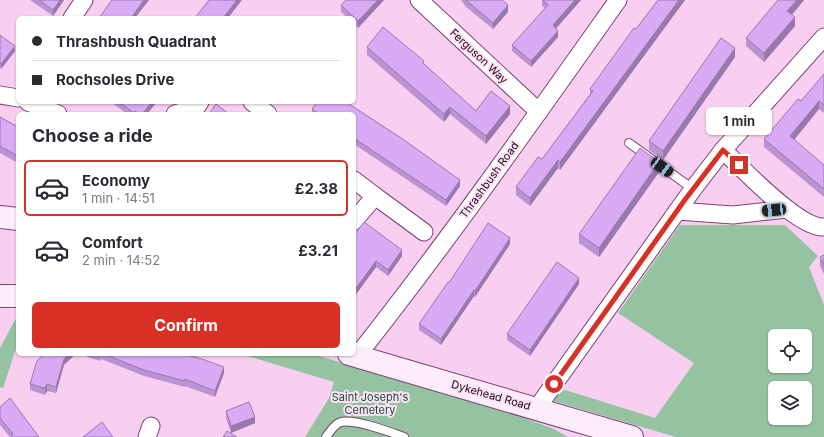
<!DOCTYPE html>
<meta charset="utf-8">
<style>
:root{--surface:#fff;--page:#f2f2f3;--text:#2b2b33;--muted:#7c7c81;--line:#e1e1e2;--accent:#d93025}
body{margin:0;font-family:Inter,sans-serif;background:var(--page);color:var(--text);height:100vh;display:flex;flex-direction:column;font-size:15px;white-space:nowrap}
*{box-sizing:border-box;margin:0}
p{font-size:13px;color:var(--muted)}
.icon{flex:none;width:22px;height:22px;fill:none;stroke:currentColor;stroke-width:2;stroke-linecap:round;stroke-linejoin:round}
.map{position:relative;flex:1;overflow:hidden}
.side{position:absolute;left:16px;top:112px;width:340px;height:244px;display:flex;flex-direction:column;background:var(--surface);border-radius:6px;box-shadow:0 1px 3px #0004}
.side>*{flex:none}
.hud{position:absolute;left:16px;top:16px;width:340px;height:88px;border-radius:6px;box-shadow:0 1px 3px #0004;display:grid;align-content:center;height:88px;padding:0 16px;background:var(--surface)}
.controls{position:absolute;left:768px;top:329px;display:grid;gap:8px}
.controls a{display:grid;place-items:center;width:44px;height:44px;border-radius:6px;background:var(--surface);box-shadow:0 1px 3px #0004;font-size:20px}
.end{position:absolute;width:18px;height:18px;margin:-9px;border:5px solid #d93025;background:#fff;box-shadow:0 0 0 2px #fff}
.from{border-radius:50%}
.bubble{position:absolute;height:28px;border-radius:6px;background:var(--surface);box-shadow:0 1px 3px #0004;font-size:13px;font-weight:700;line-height:28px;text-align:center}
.car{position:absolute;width:12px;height:24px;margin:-12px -6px;border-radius:5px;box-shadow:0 0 3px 1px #0007;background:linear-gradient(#222 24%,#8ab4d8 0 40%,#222 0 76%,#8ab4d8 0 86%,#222 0)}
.hud b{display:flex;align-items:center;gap:14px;height:38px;font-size:15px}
.hud b+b{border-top:1px solid var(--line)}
.hud i{width:10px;height:10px;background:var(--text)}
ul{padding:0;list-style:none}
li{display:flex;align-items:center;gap:12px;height:56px;margin:0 8px 6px;padding:0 8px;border:2px solid transparent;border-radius:6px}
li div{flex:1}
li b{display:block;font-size:15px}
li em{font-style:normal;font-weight:700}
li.on{border-color:var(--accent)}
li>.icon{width:36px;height:36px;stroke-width:1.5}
h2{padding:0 16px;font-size:18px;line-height:48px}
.cta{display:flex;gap:8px;margin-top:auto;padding:8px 16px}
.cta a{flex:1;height:46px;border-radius:6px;background:var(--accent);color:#fff;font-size:16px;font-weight:700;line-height:46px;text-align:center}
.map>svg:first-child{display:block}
</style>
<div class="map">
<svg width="824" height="437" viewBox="0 0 824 437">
<rect width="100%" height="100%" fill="#f8cff0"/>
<g fill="#95c3a1" fill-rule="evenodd">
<path d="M 680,225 L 785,225 L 818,256 L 809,267 L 824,305 L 824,437 L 676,437 L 554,401 L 559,388 L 655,418 L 694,363 L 618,313 ZM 775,336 L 805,336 L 805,366 L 775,366 ZM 775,388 L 805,388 L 805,418 L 775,418 Z"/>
<polygon points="18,318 18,342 3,388 0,387 0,348 15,320"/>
<polygon points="241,354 312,354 502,410 554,429 568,437 305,437 329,398 334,382"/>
</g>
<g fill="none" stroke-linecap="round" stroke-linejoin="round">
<g stroke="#7c4173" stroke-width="10">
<g id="lane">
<polyline points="629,143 693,189"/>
<path d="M 326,437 C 330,432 334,424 341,422 C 356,419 390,432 404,437"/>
</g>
</g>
<g stroke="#7c4173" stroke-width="19">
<g id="street">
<polyline points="419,0 539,112"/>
<polyline points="72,18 84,0"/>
<polyline points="0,95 18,98"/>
<polyline points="28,102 58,114"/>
<polyline points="252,102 268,114"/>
<polyline points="175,114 196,108 200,102"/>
<path d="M 723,150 C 742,168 799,229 824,227"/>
<polyline points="354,180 375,196 354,221"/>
<polyline points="375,196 424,232"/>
<polyline points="677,211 733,215 787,209"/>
<path d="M 357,356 C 448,241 533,120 618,0"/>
<polyline points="537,408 693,189 723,150 824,37"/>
<polyline points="147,437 151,426"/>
</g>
</g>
<g stroke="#7c4173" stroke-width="24">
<g id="secondary">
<polyline points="0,217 18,219"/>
<polyline points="0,296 18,296"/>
<polyline points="349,354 632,437"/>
</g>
</g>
<use href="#lane" stroke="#fff" stroke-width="8"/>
<use href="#street" stroke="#fff" stroke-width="17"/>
<use href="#secondary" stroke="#fdedfa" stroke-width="22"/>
</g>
<g fill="#bb93d3">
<polygon points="30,0 64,0 53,16"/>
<polygon points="346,0 384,0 358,28 354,24 354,18 348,18 341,12 341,5"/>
<polygon points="461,0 502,0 508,12 493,29 466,7"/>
<polygon points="542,0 581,0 556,28 558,37 531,67 512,51 512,45 545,8 542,6"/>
<polygon points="658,0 685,0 560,170 558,168 530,206 516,195 516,187 542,159 590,94 590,89"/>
<polygon points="778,0 804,0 792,15 795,26 764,62 746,46 746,38"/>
<polygon points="0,35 15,51 1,69 0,68"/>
<polygon points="367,47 424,64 476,111 510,114 486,144 450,114 444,122 367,55"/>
<polygon points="735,57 663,160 649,150 649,141"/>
<polygon points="824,74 824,113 819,109 794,140 824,165 824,197 764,147 764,139 801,101"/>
<polygon points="111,102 155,102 155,104 147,114 127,114"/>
<polygon points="317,102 346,102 404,140 460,180 460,186 446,206 354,144 354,114 312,114 312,109"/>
<polygon points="0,117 18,127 18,163 0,153"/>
<polygon points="659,172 599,257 579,243 579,234"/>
<polygon points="354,235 402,256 388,276 376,267 354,297"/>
<polygon points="510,244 475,297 474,296 441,345 419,330 419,324 449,283"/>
<polygon points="824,255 824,274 820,266 820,257"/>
<polygon points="579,284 530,356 507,340 507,334"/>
<polygon points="87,354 183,354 224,373 215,397 185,386 185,387 144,376 101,359 100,361 87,357"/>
<polygon points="64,365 56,393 47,391 45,395 30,390 30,384"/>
<polygon points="0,407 39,437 10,437 0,425"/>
<polygon points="226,411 255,423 231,433 226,418"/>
</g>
<g fill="#9978ac">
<polygon points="60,0 64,0 53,16 53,10"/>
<polygon points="144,0 149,0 135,18 131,18"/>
<polygon points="237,0 242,0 228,18 223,18"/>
<polygon points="378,0 384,0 358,28 358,21"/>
<polygon points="575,0 581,0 553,32 553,25"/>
<polygon points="679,0 685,0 560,170 560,162"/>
<polygon points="797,0 804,0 787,20 787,11"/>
<polygon points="508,5 508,12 493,29 493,23"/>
<polygon points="795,17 795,26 764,62 764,53"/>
<polygon points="558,31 558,37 531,67 531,61"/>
<polygon points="15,46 15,51 1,69 1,64"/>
<polygon points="735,48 735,57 663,160 663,151"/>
<polygon points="819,101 819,109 790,145 790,136"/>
<polygon points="152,102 155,102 155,104 147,114 142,114"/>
<polygon points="510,106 510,114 486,144 486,136"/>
<polygon points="450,107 450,114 444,122 444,114"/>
<polygon points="558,160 558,168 530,206 530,198"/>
<polygon points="659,162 659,172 599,257 599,248"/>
<polygon points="460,180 460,186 446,206 446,200"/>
<polygon points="510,238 510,244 475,297 475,291"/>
<polygon points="402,250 402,256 388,276 388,270"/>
<polygon points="376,261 376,267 354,297 354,291"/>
<polygon points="579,278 579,284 530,356 530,350"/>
<polygon points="474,290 474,296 441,345 441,339"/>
<polygon points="69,354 76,354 64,365 56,393 56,387 64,359"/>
<polygon points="224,367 224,373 215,397 215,391"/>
<polygon points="47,384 47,391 45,395 45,388"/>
<polygon points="255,417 255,423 231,433 231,426"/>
</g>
<g fill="#daabf5" stroke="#9978ac">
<polygon points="39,0 60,0 53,10"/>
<polygon points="112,0 144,0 131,18 99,18"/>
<polygon points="209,0 237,0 223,18 195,18"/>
<polygon points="346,0 378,0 358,21 341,5"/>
<polygon points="466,0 502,0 508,5 493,23"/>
<polygon points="543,0 575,0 553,25 558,31 531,61 512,45 548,5"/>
<polygon points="658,0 679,0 560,162 558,160 530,198 516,187 538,157 542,159 593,91 590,89 634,28 636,29"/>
<polygon points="778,0 797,0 787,11 795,17 764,53 746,38"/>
<polygon points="383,27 424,61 423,63 476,111 491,91 510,106 486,136 450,107 444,114 367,47"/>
<polygon points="0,35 15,46 1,64 0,63"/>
<polygon points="721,38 735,48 663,151 649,141"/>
<polygon points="824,74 824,105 819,101 790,136 824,165 824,189 764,139 798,99 801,101"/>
<polygon points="119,102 152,102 142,114 140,114 135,111 134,113"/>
<polygon points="317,102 346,102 404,140 460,180 446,200 354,138 354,114 319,114 312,109"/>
<polygon points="216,104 229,114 209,114"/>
<polygon points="0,117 18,127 18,156 0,146"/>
<polygon points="640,148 659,162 599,248 579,234"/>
<polygon points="364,222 402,250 388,270 376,261 354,291 354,235"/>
<polygon points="488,223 510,238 475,291 474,290 441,339 419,324 448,282 449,283"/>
<polygon points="824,255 824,265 820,257"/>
<polygon points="557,262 579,278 530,350 507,334"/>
<polygon points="44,354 69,354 64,359 56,387 47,384 45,388 30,384 37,361"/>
<polygon points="104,354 183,354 202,359 224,367 215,391 185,379 185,381 144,370"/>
<polygon points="10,398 39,437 10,437 13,434 0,418 0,407"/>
<polygon points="249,402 255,417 231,426 226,411"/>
<polygon points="102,422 113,437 83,437"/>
<polygon points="227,431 237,437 223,437"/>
</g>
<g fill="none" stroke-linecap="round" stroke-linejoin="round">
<polyline stroke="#d93025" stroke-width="5" points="554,384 684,201 723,150 739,165"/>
</g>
<g text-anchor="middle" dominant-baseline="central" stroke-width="4" stroke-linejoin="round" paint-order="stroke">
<g font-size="11" fill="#1f081c" stroke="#fde1f7">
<text transform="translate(479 56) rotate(43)">Ferguson Way</text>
<text transform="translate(489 180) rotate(-54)">Thrashbush Road</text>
<text transform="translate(491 395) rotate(16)">Dykehead Road</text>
</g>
<g font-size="11" fill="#14502c" stroke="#fde1f7">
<text x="370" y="397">Saint Joseph's<tspan x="370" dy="13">Cemetery</tspan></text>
</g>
</g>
</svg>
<div class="controls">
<a><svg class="icon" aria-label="locate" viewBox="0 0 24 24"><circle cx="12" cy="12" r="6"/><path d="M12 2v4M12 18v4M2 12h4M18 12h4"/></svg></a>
<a><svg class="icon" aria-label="layers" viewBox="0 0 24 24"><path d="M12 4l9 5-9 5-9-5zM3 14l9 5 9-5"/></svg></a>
</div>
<i class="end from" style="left:554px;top:384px"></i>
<i class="end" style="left:739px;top:165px"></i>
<div class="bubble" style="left:706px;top:107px;width:66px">1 min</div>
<i class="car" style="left:662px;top:167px;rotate:126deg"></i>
<i class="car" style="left:774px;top:210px;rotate:264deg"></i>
<div class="hud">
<b><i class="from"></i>Thrashbush Quadrant</b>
<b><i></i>Rochsoles Drive</b>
</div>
<section class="side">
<h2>Choose a ride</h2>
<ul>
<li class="on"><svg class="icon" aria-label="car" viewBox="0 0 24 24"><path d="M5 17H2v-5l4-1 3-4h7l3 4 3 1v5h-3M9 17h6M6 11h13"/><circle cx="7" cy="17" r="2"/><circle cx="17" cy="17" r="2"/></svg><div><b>Economy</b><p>1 min · 14:51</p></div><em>£2.38</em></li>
<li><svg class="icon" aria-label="car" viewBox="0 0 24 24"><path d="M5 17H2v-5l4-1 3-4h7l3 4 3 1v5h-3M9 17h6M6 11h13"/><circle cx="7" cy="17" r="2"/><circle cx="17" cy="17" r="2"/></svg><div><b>Comfort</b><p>2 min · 14:52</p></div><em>£3.21</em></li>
</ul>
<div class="cta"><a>Confirm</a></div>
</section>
</div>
